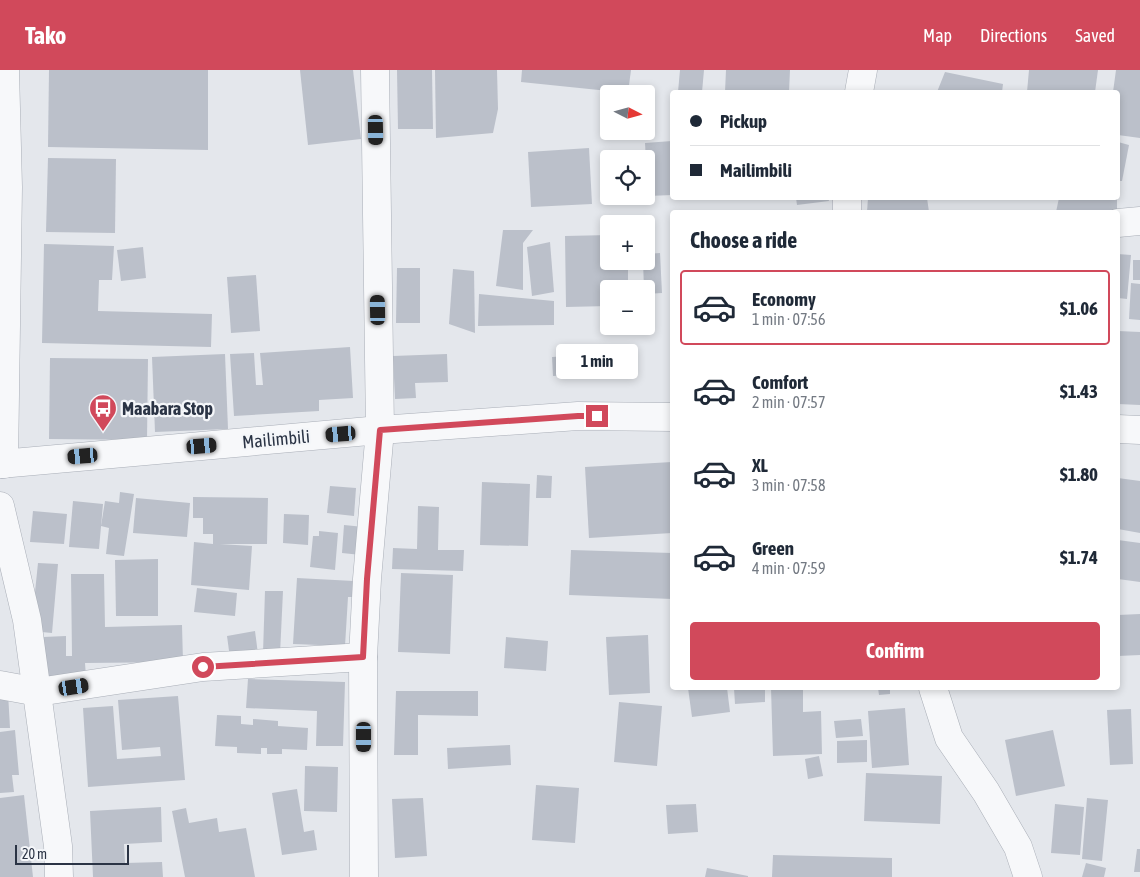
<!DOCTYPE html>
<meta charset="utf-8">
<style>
:root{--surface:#fff;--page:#f2f2f3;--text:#1f2937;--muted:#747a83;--line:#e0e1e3;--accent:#d1495b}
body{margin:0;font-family:"Asap Condensed",sans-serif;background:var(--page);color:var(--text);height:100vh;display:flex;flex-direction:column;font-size:19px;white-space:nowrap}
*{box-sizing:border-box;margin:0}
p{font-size:16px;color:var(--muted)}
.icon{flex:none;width:28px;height:28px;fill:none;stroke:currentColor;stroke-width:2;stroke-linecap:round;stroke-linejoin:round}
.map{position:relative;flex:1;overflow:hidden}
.sheet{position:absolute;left:670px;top:140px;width:450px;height:480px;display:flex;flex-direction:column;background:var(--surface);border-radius:5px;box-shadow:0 2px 8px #0003}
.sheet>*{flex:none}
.guide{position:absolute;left:670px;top:20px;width:450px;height:110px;border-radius:5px;box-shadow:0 2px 8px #0003;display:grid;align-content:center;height:110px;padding:0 20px;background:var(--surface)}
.needle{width:32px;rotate:96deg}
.tools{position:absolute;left:600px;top:15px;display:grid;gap:10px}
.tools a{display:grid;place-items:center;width:55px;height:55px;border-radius:5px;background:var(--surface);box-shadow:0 2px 8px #0003;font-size:25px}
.scale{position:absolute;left:15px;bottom:12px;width:114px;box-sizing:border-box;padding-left:5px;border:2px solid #2b3445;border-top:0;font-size:14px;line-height:18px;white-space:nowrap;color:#2b3445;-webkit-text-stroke:4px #f4f6f9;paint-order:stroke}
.end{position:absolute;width:22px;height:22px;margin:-11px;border:6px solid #d1495b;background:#fff;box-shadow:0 0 0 2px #fff}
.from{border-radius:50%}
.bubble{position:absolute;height:35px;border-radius:5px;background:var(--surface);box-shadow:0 2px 8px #0003;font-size:16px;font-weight:700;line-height:35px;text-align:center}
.car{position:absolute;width:15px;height:30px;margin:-15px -8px;border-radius:6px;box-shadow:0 0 4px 1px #0007;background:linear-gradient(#222 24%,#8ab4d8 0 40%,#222 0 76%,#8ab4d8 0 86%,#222 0)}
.guide b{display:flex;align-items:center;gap:18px;height:48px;font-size:19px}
.guide b+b{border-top:1px solid var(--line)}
.guide i{width:12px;height:12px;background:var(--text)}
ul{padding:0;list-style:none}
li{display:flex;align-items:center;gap:15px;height:75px;margin:0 10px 8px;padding:0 10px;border:2px solid transparent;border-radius:5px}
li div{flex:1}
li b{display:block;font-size:19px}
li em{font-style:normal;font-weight:700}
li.active{border-color:var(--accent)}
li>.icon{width:45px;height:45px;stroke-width:1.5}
h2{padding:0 20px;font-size:22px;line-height:60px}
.button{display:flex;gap:10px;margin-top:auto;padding:10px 20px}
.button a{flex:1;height:58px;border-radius:5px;background:var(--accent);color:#fff;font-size:20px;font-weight:700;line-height:58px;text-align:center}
header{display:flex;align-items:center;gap:30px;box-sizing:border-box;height:70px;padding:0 25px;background:var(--accent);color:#fff}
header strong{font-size:24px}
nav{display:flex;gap:28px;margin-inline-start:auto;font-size:18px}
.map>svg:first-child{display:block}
</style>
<header>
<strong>Tako</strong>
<nav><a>Map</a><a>Directions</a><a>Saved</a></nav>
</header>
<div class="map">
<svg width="1140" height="807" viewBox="0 0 1140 807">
<rect width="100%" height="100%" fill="#e4e7ec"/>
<g fill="#bbc0ca">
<polygon points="49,0 208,0 208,80 48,77"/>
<polygon points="300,0 353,0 361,69 308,75"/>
<polygon points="397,0 432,0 433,59 398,59"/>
<polygon points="435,0 497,0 498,39 493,63 436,68"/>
<polygon points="522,0 631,0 628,23 521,12"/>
<polygon points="680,0 704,0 702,22 678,22"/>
<polygon points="726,0 790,0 789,22 759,20 759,22 725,22"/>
<polygon points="1029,0 1098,0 1095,22 1027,22"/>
<polygon points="1116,0 1140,0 1140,68 1118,65 1118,22 1113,22"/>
<polygon points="945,2 1003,14 1002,22 937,22"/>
<polygon points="672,71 672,125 648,126 645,73"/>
<polygon points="1118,72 1129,75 1122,111 1118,111"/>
<polygon points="589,78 592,134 531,137 528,82"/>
<polygon points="48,88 116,89 115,163 46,162"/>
<polygon points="796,128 828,128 829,131 797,135"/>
<polygon points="868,128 927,128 929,142 867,142"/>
<polygon points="1059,128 1117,128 1117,141 1056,142"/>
<polygon points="503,160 533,160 523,173 523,220 496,216"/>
<polygon points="609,165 609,191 628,191 628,219 609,219 609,236 566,237 565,166"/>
<polygon points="550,172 554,222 532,226 527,177"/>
<polygon points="44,174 114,176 112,210 99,210 98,241 212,244 211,277 42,273"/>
<polygon points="143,177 146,208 121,211 117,180"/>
<polygon points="660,183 662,223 646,224 646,219 644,219 643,191 646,191 646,184"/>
<polygon points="1118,184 1131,185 1127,229 1118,228"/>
<rect x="1133" y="190" width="7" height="20"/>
<polygon points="397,198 420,198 420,253 396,253"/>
<polygon points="453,199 474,201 475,263 449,254"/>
<polygon points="256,205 260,261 231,263 227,207"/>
<polygon points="1131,213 1140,214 1140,250 1129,249"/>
<polygon points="479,224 554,231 554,255 478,256"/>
<polygon points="1118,261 1140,262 1140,335 1118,334"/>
<polygon points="612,275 632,275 632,303 594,302 594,281 612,281"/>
<polygon points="350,277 353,328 319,330 319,341 234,346 230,284 254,283 256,315 263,315 260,283"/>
<polygon points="225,284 228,359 155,362 152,287"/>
<polygon points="447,284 448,312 415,313 416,328 395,329 393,286"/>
<polygon points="587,285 588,304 553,306 552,287"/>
<polygon points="50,288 148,289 147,370 49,369"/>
<polygon points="672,392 672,463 589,468 585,397"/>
<polygon points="537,405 552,406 551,428 536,428"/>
<polygon points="1118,408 1140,411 1140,463 1118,459"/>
<polygon points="482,412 530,414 528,476 480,475"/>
<polygon points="330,416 356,418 354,446 327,443"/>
<polygon points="120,422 134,424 124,486 106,484 109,458 101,456 105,431 119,433"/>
<polygon points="193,427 268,428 267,474 220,474 252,476 249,520 191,515 194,472 213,474 213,464 203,464 203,448 193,448"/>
<polygon points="136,428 190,433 187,467 133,463"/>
<polygon points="73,431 103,434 99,479 69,477"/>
<polygon points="418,436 439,437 438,480 464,480 463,501 392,499 393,478 417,479"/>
<polygon points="33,441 67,444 64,474 30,472"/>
<polygon points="284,444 309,445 308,475 283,473"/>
<polygon points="344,455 364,457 361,485 342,483"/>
<polygon points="319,461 338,463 335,500 310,497 313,466 319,466"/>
<polygon points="1118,470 1140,473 1140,512 1118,509"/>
<polygon points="571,480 672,483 672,529 569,525"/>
<polygon points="158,489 158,546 116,546 115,490"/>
<polygon points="38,493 58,494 52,563 31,561"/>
<polygon points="401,503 453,505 450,584 398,582"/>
<polygon points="71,504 104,504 105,557 182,555 183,592 85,593 86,607 44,618 43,567 66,566 66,586 72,586"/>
<polygon points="297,508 354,511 353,527 348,527 345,576 293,574"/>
<polygon points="197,518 237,523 235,546 194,542"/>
<polygon points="265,521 283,521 280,584 263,583"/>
<polygon points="1140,544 1140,585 1118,586 1118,545"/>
<polygon points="255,561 258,584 230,588 227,566"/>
<polygon points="648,565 650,623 609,625 606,567"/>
<polygon points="506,567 548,571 546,601 504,598"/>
<polygon points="248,609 345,612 343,676 316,676 317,641 246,638"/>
<polygon points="688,618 727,618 730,642 692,647"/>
<polygon points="734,618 765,618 765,632 735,634"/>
<polygon points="771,618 803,618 803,642 821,641 822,684 773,686"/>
<polygon points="878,618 890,618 890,624 879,625"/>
<polygon points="396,621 478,621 478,646 418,645 418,685 394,685"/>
<polygon points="0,623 8,623 10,658 0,658"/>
<polygon points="178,626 185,710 88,717 83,638 113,636 117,689 161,686 160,677 122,680 118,630"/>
<polygon points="619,632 662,636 657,696 614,692"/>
<polygon points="905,638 909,695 872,698 868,641"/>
<polygon points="1131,639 1133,694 1110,695 1107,640"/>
<polygon points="217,645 241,646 241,654 253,655 253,649 278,651 278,656 308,658 307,680 282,679 282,684 267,684 267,678 261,678 261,684 237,683 237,677 215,676"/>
<polygon points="861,649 863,666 836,668 834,651"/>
<polygon points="15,660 19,705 12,705 14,722 0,723 0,662"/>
<polygon points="1053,660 1065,716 1016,726 1005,670"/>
<polygon points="867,670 867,692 837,693 837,671"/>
<polygon points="510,675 511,695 448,699 447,678"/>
<polygon points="819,686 823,706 808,709 805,689"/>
<polygon points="305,696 338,697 337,742 304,741"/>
<polygon points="866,703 942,706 940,754 864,751"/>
<polygon points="536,715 579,718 575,773 532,770"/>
<polygon points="297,719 304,762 314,760 317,780 282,785 272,723"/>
<polygon points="24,725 33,807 0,807 0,728"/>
<polygon points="423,728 427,786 395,788 392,729"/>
<polygon points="1087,728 1108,730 1102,791 1082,789"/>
<polygon points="696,734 698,762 668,764 666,735"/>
<polygon points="1055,734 1084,737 1080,785 1051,783"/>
<polygon points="161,737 162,772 124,774 125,793 162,792 163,807 93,807 90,741"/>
<polygon points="186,738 189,753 217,748 219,762 246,758 255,807 185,807 172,741"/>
<polygon points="1137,779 1140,779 1140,802 1134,802"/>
<polygon points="773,785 892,788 892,807 772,807"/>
<polygon points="1086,793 1106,798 1104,807 1082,807"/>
<polygon points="707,798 748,806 748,807 705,807"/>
</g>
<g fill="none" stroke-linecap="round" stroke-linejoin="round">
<g stroke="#a9aeb7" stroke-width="29">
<g id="minor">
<polyline points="859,22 863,0"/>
<polyline points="847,142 847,128"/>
<polyline points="1118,153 1140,151"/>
<polyline points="1118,359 1140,360"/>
<polyline points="0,394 380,360 578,346 672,347"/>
<polyline points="4,394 8,117 5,0"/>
<polyline points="0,436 27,550 58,776 59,807"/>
<polyline points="0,615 38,622 203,597 363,587"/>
<polyline points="933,618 949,668 986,722 1018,777 1028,807"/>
<polyline points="364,807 363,587 367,509 380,360 375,0"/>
</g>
</g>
<use href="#minor" stroke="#f7f8fa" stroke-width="28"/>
</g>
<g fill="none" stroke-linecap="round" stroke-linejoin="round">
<polyline stroke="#d1495b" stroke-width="6" points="203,597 363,587 367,509 380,360 578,346 597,346"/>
</g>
<defs>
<g id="bus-pin" transform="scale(1.4375)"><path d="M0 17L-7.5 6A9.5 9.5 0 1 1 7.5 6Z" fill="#d1495b" stroke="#f4f6f9"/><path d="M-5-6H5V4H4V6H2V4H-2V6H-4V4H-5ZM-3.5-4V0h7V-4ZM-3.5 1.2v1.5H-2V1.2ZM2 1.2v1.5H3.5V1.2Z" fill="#fff"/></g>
</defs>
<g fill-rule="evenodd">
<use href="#bus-pin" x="103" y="338"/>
</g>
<g text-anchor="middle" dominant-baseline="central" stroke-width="4.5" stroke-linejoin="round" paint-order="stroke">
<g font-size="18" font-weight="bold" fill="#2b3445" stroke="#f4f6f9" text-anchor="start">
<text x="122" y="338">Maabara Stop</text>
</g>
<g font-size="18" fill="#2b3445" stroke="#f4f6f9">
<text transform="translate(276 369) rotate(-5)">Mailimbili</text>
</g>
</g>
</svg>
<div class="tools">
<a><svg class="needle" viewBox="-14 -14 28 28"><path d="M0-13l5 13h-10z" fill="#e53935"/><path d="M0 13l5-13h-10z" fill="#747a83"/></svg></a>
<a><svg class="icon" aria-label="locate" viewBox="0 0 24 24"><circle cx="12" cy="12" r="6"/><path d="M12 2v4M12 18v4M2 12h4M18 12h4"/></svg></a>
<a>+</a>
<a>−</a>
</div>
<div class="scale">20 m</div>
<i class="end from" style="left:203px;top:597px"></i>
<i class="end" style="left:597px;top:346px"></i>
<div class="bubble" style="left:556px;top:274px;width:82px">1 min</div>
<i class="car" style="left:376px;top:60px;rotate:179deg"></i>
<i class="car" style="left:378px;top:240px;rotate:359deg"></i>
<i class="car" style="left:341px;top:364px;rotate:265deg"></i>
<i class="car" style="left:202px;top:376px;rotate:85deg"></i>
<i class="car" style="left:83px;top:386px;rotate:265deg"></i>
<i class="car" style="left:74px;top:617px;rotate:81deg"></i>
<i class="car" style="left:364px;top:667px;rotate:180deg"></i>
<div class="guide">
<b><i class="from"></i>Pickup</b>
<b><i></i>Mailimbili</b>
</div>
<section class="sheet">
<h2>Choose a ride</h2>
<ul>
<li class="active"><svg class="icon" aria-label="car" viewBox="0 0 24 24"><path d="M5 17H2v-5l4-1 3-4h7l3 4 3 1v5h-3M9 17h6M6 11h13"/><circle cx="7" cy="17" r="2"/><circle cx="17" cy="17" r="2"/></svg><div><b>Economy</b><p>1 min · 07:56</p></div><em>$1.06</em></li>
<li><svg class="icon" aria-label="car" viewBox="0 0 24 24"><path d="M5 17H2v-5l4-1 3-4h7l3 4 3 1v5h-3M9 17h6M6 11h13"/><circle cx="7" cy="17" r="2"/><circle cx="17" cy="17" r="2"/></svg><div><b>Comfort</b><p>2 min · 07:57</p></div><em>$1.43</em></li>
<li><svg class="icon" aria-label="car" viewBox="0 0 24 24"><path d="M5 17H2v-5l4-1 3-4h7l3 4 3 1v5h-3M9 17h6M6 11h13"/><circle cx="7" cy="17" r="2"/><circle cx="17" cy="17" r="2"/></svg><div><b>XL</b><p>3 min · 07:58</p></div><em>$1.80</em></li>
<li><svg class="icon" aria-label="car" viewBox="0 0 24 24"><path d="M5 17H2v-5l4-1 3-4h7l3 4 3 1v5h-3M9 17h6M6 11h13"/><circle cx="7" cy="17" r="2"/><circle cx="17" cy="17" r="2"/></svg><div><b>Green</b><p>4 min · 07:59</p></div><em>$1.74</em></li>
</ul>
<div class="button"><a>Confirm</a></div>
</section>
</div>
